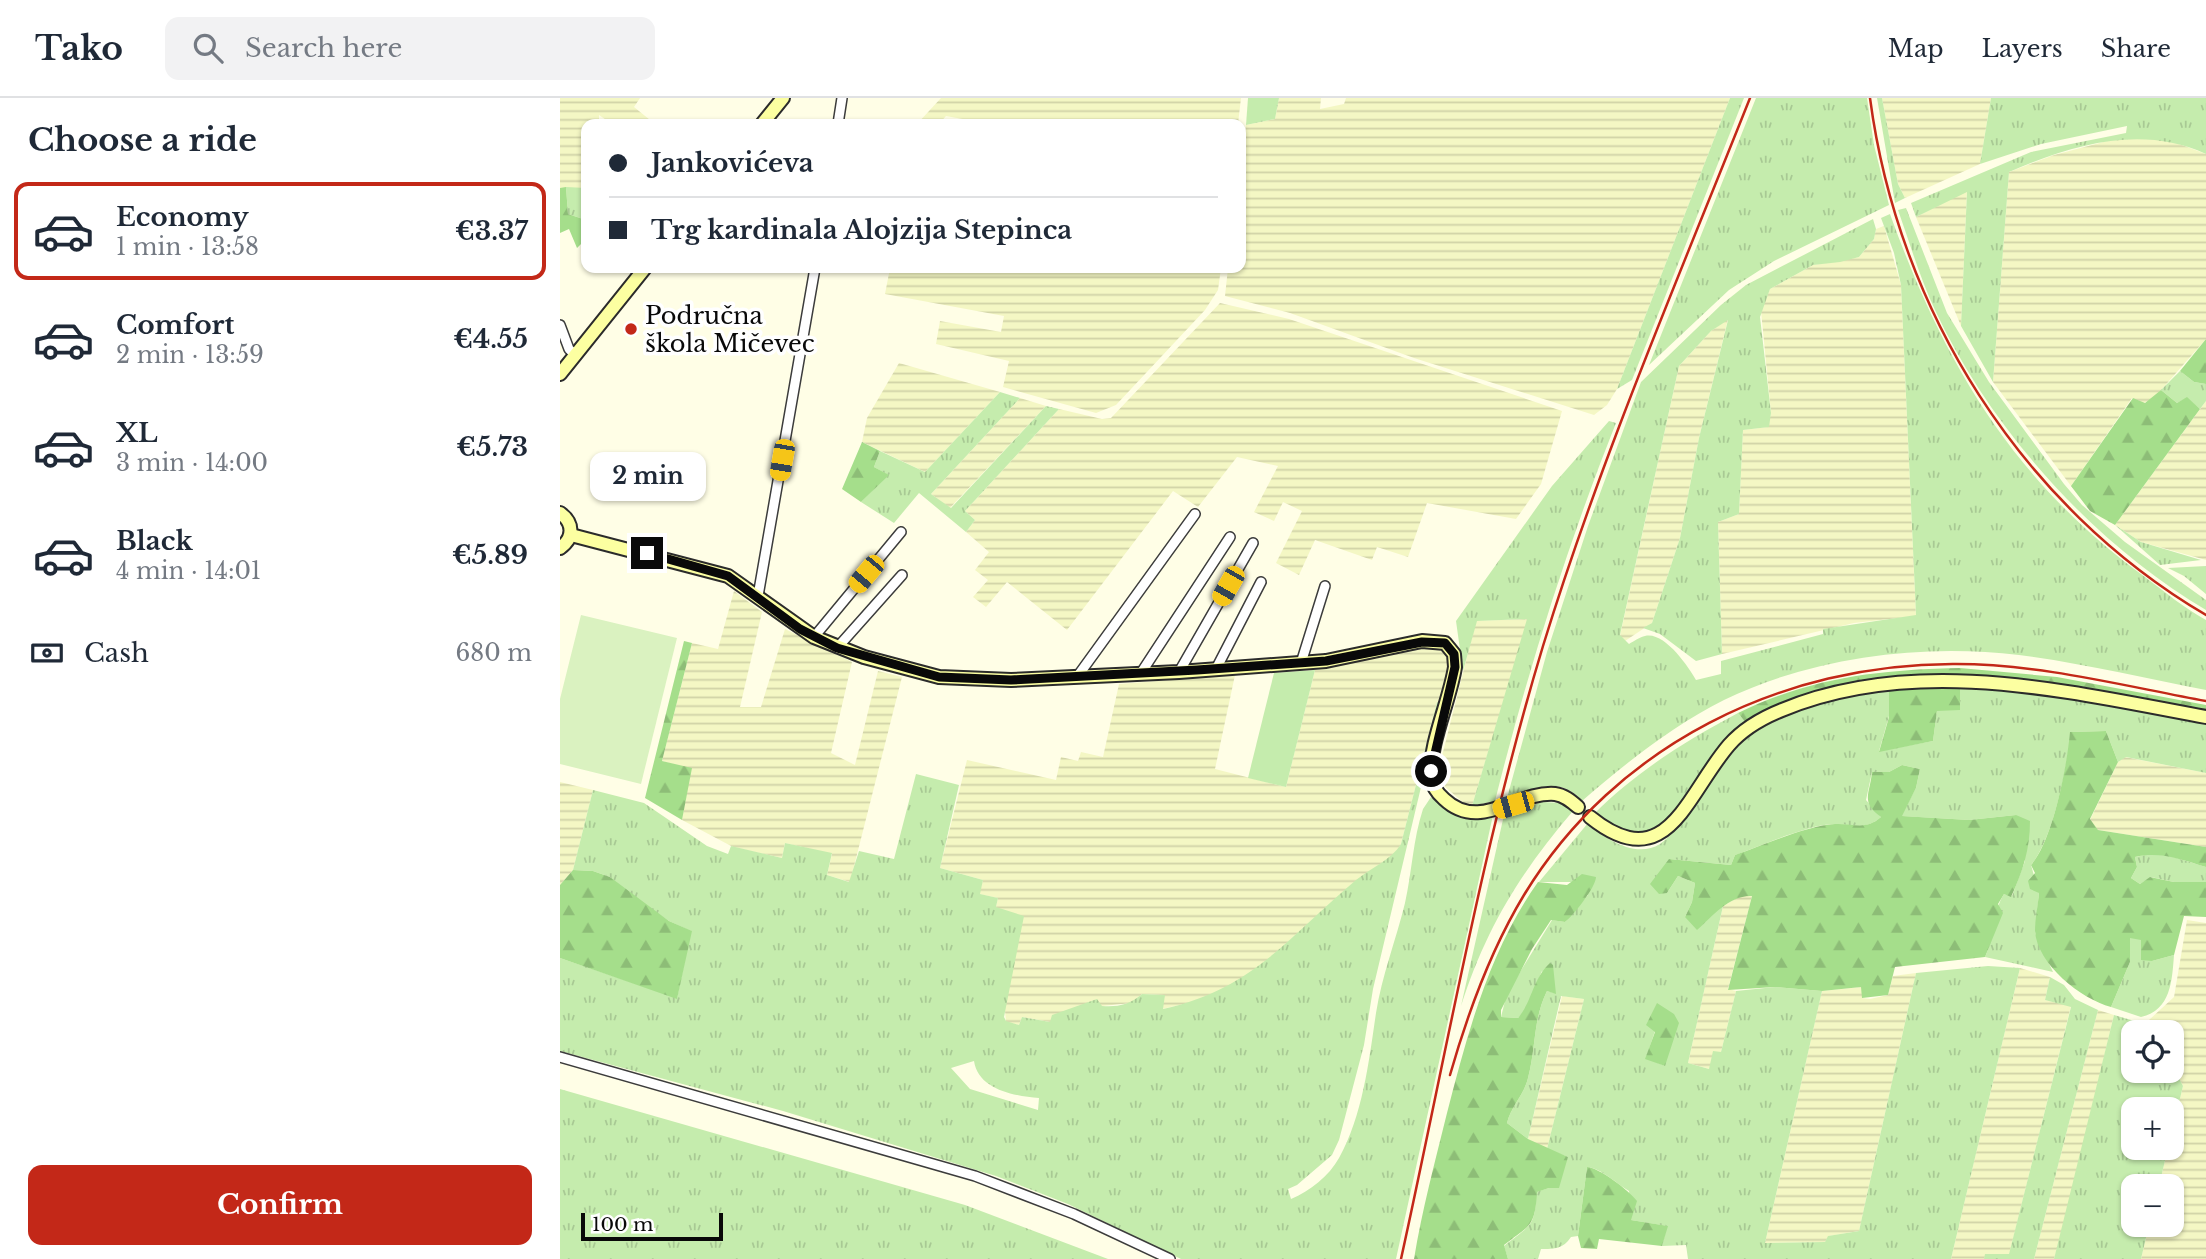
<!DOCTYPE html>
<meta charset="utf-8">
<style>
:root{--surface:#fff;--page:#f2f2f3;--text:#1f2937;--muted:#747a83;--line:#e0e1e3;--accent:#c32818}
body{margin:0;font-family:"Libre Baskerville",serif;background:var(--page);color:var(--text);height:100vh;display:flex;flex-direction:column;font-size:26px;white-space:nowrap}
*{box-sizing:border-box;margin:0}
p{font-size:23px;color:var(--muted)}
.icon{flex:none;width:38px;height:38px;fill:none;stroke:currentColor;stroke-width:2;stroke-linecap:round;stroke-linejoin:round}
.map{position:relative;flex:1;overflow:hidden}
.panel{display:flex;flex-direction:column;background:var(--surface);width:560px}
.panel>*{flex:none}
.banner{position:absolute;left:21px;top:21px;width:665px;height:154px;border-radius:14px;box-shadow:0 2px 5px #0004;display:grid;align-content:center;height:154px;padding:0 28px;background:var(--surface)}
.tools{position:absolute;left:1561px;top:922px;display:grid;gap:14px}
.tools a{display:grid;place-items:center;width:63px;height:63px;border-radius:14px;background:var(--surface);box-shadow:0 2px 5px #0004;font-size:35px}
.scale{position:absolute;left:21px;bottom:18px;width:142px;box-sizing:border-box;padding-left:7px;border:4px solid #090909;border-top:0;font-size:19px;line-height:24px;white-space:nowrap;color:#090909;-webkit-text-stroke:5px #fff;paint-order:stroke}
.end{position:absolute;width:32px;height:32px;margin:-16px;border:9px solid #090909;background:#fff;box-shadow:0 0 0 4px #fff}
.from{border-radius:50%}
.bubble{position:absolute;height:49px;border-radius:14px;background:var(--surface);box-shadow:0 2px 5px #0004;font-size:23px;font-weight:700;line-height:49px;text-align:center}
.car{position:absolute;width:21px;height:42px;margin:-21px -10px;border-radius:9px;box-shadow:0 0 5px 2px #0007;background:linear-gradient(#f5c518 24%,#345 0 40%,#f5c518 0 76%,#345 0 86%,#f5c518 0)}
.banner b{display:flex;align-items:center;gap:24px;height:66px;font-size:26px}
.banner b+b{border-top:2px solid var(--line)}
.banner i{width:18px;height:18px;background:var(--text)}
ul{padding:0;list-style:none}
li{display:flex;align-items:center;gap:21px;height:98px;margin:0 14px 10px;padding:0 14px;border:4px solid transparent;border-radius:14px}
li div{flex:1}
li b{display:block;font-size:26px}
li em{font-style:normal;font-weight:700}
li.on{border-color:var(--accent)}
li>.icon{width:63px;height:63px;stroke-width:1.5}
h2{padding:0 28px;font-size:32px;line-height:84px}
.pay{display:flex;align-items:center;gap:18px;height:77px;padding:0 28px;font-size:26px}
.pay p{margin-inline-start:auto}
.button{display:flex;gap:14px;margin-top:auto;padding:14px 28px}
.button a{flex:1;height:80px;border-radius:14px;background:var(--accent);color:#fff;font-size:28px;font-weight:700;line-height:80px;text-align:center}
header{display:flex;align-items:center;gap:42px;box-sizing:border-box;height:98px;padding:0 35px;background:var(--surface);border-bottom:2px solid var(--line)}
header strong{font-size:33px}
nav{display:flex;gap:38px;margin-inline-start:auto;font-size:24px}
.search{width:490px;height:63px;background:var(--page);display:flex;align-items:center;gap:18px;box-sizing:border-box;padding:0 24px;border-radius:14px;color:var(--muted);font-size:26px}
main{display:flex;flex:1;min-height:0}
.map>svg:first-child{display:block}
</style>
<header>
<strong>Tako</strong>
<div class="search"><svg class="icon" aria-label="search" viewBox="0 0 24 24"><circle cx="10" cy="10" r="6"/><path d="M15 15l6 6"/></svg>Search here</div>
<nav><a>Map</a><a>Layers</a><a>Share</a></nav>
</header>
<main>
<section class="panel">
<h2>Choose a ride</h2>
<ul>
<li class="on"><svg class="icon" aria-label="car" viewBox="0 0 24 24"><path d="M5 17H2v-5l4-1 3-4h7l3 4 3 1v5h-3M9 17h6M6 11h13"/><circle cx="7" cy="17" r="2"/><circle cx="17" cy="17" r="2"/></svg><div><b>Economy</b><p>1 min · 13:58</p></div><em>€3.37</em></li>
<li><svg class="icon" aria-label="car" viewBox="0 0 24 24"><path d="M5 17H2v-5l4-1 3-4h7l3 4 3 1v5h-3M9 17h6M6 11h13"/><circle cx="7" cy="17" r="2"/><circle cx="17" cy="17" r="2"/></svg><div><b>Comfort</b><p>2 min · 13:59</p></div><em>€4.55</em></li>
<li><svg class="icon" aria-label="car" viewBox="0 0 24 24"><path d="M5 17H2v-5l4-1 3-4h7l3 4 3 1v5h-3M9 17h6M6 11h13"/><circle cx="7" cy="17" r="2"/><circle cx="17" cy="17" r="2"/></svg><div><b>XL</b><p>3 min · 14:00</p></div><em>€5.73</em></li>
<li><svg class="icon" aria-label="car" viewBox="0 0 24 24"><path d="M5 17H2v-5l4-1 3-4h7l3 4 3 1v5h-3M9 17h6M6 11h13"/><circle cx="7" cy="17" r="2"/><circle cx="17" cy="17" r="2"/></svg><div><b>Black</b><p>4 min · 14:01</p></div><em>€5.89</em></li>
</ul>
<div class="pay"><svg class="icon" aria-label="cash" viewBox="0 0 24 24"><path d="M3 7h18v10H3z"/><circle cx="12" cy="12" r="2"/></svg>Cash<p>680 m</p></div>
<div class="button"><a>Confirm</a></div>
</section>
<div class="map">
<svg width="1646" height="1161" viewBox="0 0 1646 1161">
<defs>
<pattern id="farmland-rules" width="6" height="5" patternUnits="userSpaceOnUse" patternTransform="scale(1.75)"><rect width="6" height="5" fill="#f4f7c4"/><path d="M0 2.5h6" fill="none" stroke="#d0d2a7"/></pattern>
<pattern id="grass-tufts" width="24" height="20" patternUnits="userSpaceOnUse" patternTransform="scale(1.75)"><rect width="24" height="20" fill="#c5ecad"/><path d="M3 7l-1-3M5 7V3M7 7l1-3M15 17l-1-3M17 17v-4M19 17l1-3" fill="none" stroke="#a8c994"/></pattern>
<pattern id="forest-firs" width="22" height="20" patternUnits="userSpaceOnUse" patternTransform="scale(1.75)"><rect width="22" height="20" fill="#a5de8b"/><path d="M5 1l3.5 6h-7zM16 11l3.5 6h-7z" fill="#8dbd77"/></pattern>
</defs>
<rect width="100%" height="100%" fill="#fffee6"/>
<g fill="url(#farmland-rules)">
<polygon points="0,0 80,0 74,9 95,26 52,26 39,17 39,26 26,26 26,90 0,90"/>
<polygon points="381,0 681,0 678,26 430,26 386,18 379,26 357,26"/>
<polygon points="719,0 761,0 760,11 784,6 786,0 1170,0 1057,291 1047,307 1034,317 854,260 730,215 665,198 668,170 681,170 681,72 686,27 715,21"/>
<polygon points="1322,0 1431,0 1420,66 1345,100 1338,86"/>
<polygon points="1584,39 1614,44 1646,56 1646,241 1594,300 1584,305 1572,300 1511,388 1433,284 1449,74 1494,57 1547,43"/>
<polygon points="1407,93 1401,228 1356,119"/>
<polygon points="1324,128 1341,187 1356,518 1294,525 1162,556 1158,424 1179,416 1183,332 1208,329 1211,315 1201,213 1210,191 1253,167 1299,159 1314,141 1316,131"/>
<polygon points="330,170 661,170 658,192 645,212 556,307 536,315 443,289 449,263 376,246 380,223 441,234 444,218 325,196"/>
<polygon points="660,205 729,221 1002,313 981,386 956,421 867,405 848,459 817,449 812,462 755,442 739,477 716,465 742,413 723,404 714,423 694,414 718,368 677,359 638,409 613,393 507,532 447,484 426,509 413,499 428,482 415,472 429,454 406,434 415,422 405,413 499,311 542,321 551,320"/>
<polygon points="1168,221 1139,340 1120,440 1092,525 1065,543 1060,538 1119,268 1151,233"/>
<polygon points="339,265 440,294 365,374 302,344 307,320"/>
<polygon points="460,300 486,308 390,410 371,396"/>
<polygon points="1646,303 1646,462 1581,444 1555,427"/>
<polygon points="174,493 202,514 180,609 201,609 225,531 292,564 271,655 295,667 318,573 342,579 290,784 267,777 272,756 225,745 222,760 173,749 122,722 131,671 102,663 132,545 158,551"/>
<polygon points="968,521 912,708 905,706 884,688 879,670 916,523"/>
<polygon points="867,548 882,553 887,560 887,576 881,605 877,604 841,746 835,756 797,782 702,867 678,884 638,903 602,911 604,897 582,896 572,905 542,908 490,924 462,919 459,927 446,924 436,809 438,800 419,796 423,782 380,770 407,662 496,682 501,659 518,663 521,654 543,659 559,586 675,577 655,671 726,689 755,572"/>
<polygon points="1565,659 1646,675 1646,749 1538,732 1531,727 1530,722 1558,664"/>
<polygon points="0,684 33,692 13,772 0,787"/>
<polygon points="1182,797 1192,798 1168,891 1176,893 1161,954 1149,971 1128,965 1163,808"/>
<polygon points="1627,822 1646,825 1646,1161 1581,1161 1589,1127 1612,1127 1612,1088 1599,1088 1608,1050 1612,1050 1612,1034 1623,988 1612,966 1612,934 1595,934 1589,922 1614,899"/>
<polygon points="1460,870 1490,879 1485,902 1511,908 1449,1157 1426,1156 1424,1161 1391,1161"/>
<polygon points="1356,875 1299,1133 1269,1138 1265,1144 1205,1145 1262,893 1302,889 1302,900 1310,901 1328,897 1333,878"/>
<polygon points="1002,898 1024,901 987,1051 968,1041"/>
<polygon points="1538,912 1554,917 1505,1122 1494,1161 1474,1161"/>
</g>
<g fill="url(#grass-tufts)" fill-rule="evenodd">
<polygon points="688,0 719,0 715,21 686,27"/>
<polygon points="1170,0 1184,0 1072,282 1057,291"/>
<polygon points="1196,0 1307,0 1314,47 1329,107 1214,163 1169,192 1089,267"/>
<polygon points="1317,0 1322,0 1338,86 1345,100 1335,105"/>
<path d="M 1431,0 L 1646,0 L 1646,56 C 1581,26 1512,47 1449,74 L 1433,284 L 1401,228 L 1407,94 L 1356,119 L 1351,105 L 1471,54 L 1566,35 L 1567,28 L 1481,46 L 1420,66 Z"/>
<polygon points="6,89 26,90 26,122 8,116"/>
<path d="M 1346,110 L 1387,215 L 1429,284 L 1504,386 L 1522,407 L 1565,444 L 1646,502 L 1646,512 C 1533,445 1431,332 1375,212 C 1360,180 1350,146 1338,112 Z"/>
<path d="M 1330,116 C 1384,266 1454,384 1585,479 C 1605,494 1624,510 1646,522 L 1646,592 C 1584,580 1521,565 1459,557 C 1362,545 1252,559 1164,602 C 1112,628 1066,665 1022,703 C 998,677 977,691 947,700 L 987,554 L 1028,428 L 1081,284 L 1161,207 L 1186,187 L 1313,121 L 1316,131 L 1314,141 L 1299,159 L 1280,164 L 1253,167 L 1210,191 L 1200,219 L 1211,315 L 1209,329 L 1183,332 L 1179,416 L 1158,424 L 1162,556 L 1136,563 L 1100,536 L 1083,530 L 1092,525 L 1120,440 L 1139,340 L 1168,222 L 1151,233 L 1119,268 L 1060,537 L 1069,546 C 1074,543 1080,539 1085,538 C 1104,533 1128,568 1136,582 L 1161,576 L 1161,563 L 1263,536 L 1263,531 L 1356,517 L 1341,187 L 1334,155 L 1321,120 Z"/>
<polygon points="1620,273 1634,284 1646,286 1646,303 1640,311 1627,300 1617,305 1601,292"/>
<polygon points="440,294 460,300 371,396 391,410 486,308 499,311 405,413 415,422 406,434 359,395 334,425 301,404 328,377 314,369 320,353 365,374"/>
<path d="M 1049,323 L 1056,325 C 1007,448 967,575 935,703 L 912,708 L 967,521 L 917,523 L 903,573 L 896,523 L 992,388 Z"/>
<polygon points="1555,427 1581,444 1641,462 1600,467"/>
<polygon points="1646,468 1646,496 1624,478 1608,470"/>
<path d="M 1400,589 L 1482,596 L 1646,626 L 1646,675 L 1566,659 L 1558,664 L 1546,633 L 1511,634 C 1507,669 1493,741 1471,767 L 1479,795 L 1475,835 L 1493,874 L 1425,859 C 1435,839 1432,815 1444,796 L 1452,798 L 1465,763 L 1456,717 L 1409,722 L 1341,718 L 1356,690 L 1360,671 L 1342,667 L 1329,674 L 1312,674 L 1306,702 L 1321,719 C 1305,733 1294,726 1275,726 C 1249,726 1201,748 1175,757 L 1171,767 L 1109,761 L 1107,795 L 1118,778 L 1135,785 L 1132,804 L 1125,819 L 1163,808 L 1128,965 L 1149,971 L 1153,953 L 1161,954 L 1176,893 L 1215,889 L 1262,893 L 1205,1145 L 1265,1144 L 1268,1138 L 1299,1133 L 1356,875 L 1428,868 L 1460,870 L 1391,1161 L 1128,1161 L 1126,1147 L 1102,1148 L 1107,1128 L 1071,1122 L 1069,1093 C 1057,1086 1041,1070 1027,1069 L 1018,1138 L 1011,1139 C 1003,1151 995,1151 981,1151 L 978,1161 L 948,1161 L 944,1148 C 970,1127 976,1129 976,1094 L 989,1090 L 1008,1059 L 987,1051 L 1024,901 L 1001,898 L 968,1041 L 947,1025 C 951,1008 964,997 968,980 C 976,950 973,921 987,893 L 995,895 L 982,873 L 965,912 L 958,920 L 941,919 L 947,895 L 992,822 L 1005,824 L 1028,797 L 1014,784 L 979,784 L 1028,725 C 1045,741 1076,761 1100,746 C 1113,737 1122,722 1131,709 C 1150,681 1168,651 1197,632 C 1234,607 1285,599 1329,592 L 1329,618 L 1319,653 L 1373,643 L 1377,613 ZM 1095,933 L 1105,968 L 1086,960 Z"/>
<path d="M 877,604 L 881,605 L 813,891 L 804,947 L 779,1042 L 772,1057 L 737,1087 L 728,1091 L 731,1101 C 750,1093 769,1078 779,1060 C 803,1017 809,962 816,915 C 822,877 836,842 845,805 C 852,774 853,741 863,711 L 871,699 C 894,719 903,721 933,717 L 836,1161 L 621,1161 L 508,1106 L 436,1078 L 223,1013 L 0,953 L 0,860 L 117,900 L 131,833 L 109,823 L 73,799 L 50,779 L 33,773 L 13,772 L 33,692 L 84,705 L 147,748 L 168,756 L 171,748 L 222,760 L 225,745 L 272,755 L 267,777 L 289,784 L 299,753 L 334,761 L 356,676 L 399,687 L 380,770 L 423,782 L 420,796 L 438,800 L 436,809 L 464,818 L 444,919 L 446,923 L 459,927 L 462,919 L 490,924 L 492,917 L 537,901 L 542,908 C 558,909 569,907 582,896 L 605,897 L 603,911 C 694,891 728,839 796,782 C 811,770 831,762 841,746 ZM 414,963 C 418,991 453,998 479,1000 L 478,1012 L 410,991 L 391,970 Z"/>
<path d="M 1178,615 L 1186,625 C 1150,649 1112,747 1066,736 C 1056,733 1043,721 1034,716 C 1076,674 1125,643 1178,615 Z"/>
<path d="M 982,704 L 1002,705 L 1013,713 C 960,775 926,830 901,908 L 944,717 Z"/>
<polygon points="1589,756 1610,758 1646,769 1646,784 1614,784 1591,779 1580,786 1571,780 1577,769 1575,759"/>
<path d="M 1570,839 L 1581,841 L 1592,863 L 1614,857 C 1612,883 1611,912 1581,919 L 1551,909 L 1570,864 Z"/>
<polygon points="1490,879 1504,887 1515,901 1538,912 1474,1161 1424,1161 1425,1156 1449,1156 1511,909 1485,902"/>
<polygon points="1554,917 1578,924 1589,922 1595,934 1573,934 1573,973 1612,973 1612,966 1623,988 1612,1034 1612,1012 1573,1012 1573,1050 1608,1050 1599,1088 1573,1088 1573,1127 1589,1127 1581,1161 1494,1161"/>
<polygon points="0,991 405,1107 548,1161 0,1161"/>
</g>
<g fill="url(#forest-firs)">
<polygon points="6,89 8,116 26,122 26,141 17,150 9,131 0,135 0,90"/>
<polygon points="1646,241 1646,286 1634,284 1620,273"/>
<polygon points="1601,292 1617,305 1627,299 1640,311 1555,427 1530,413 1511,388 1573,300 1585,305"/>
<polygon points="302,344 320,353 314,369 329,377 301,404 282,391"/>
<polygon points="124,543 132,545 102,663 132,670 122,722 85,700"/>
<path d="M 1400,570 L 1497,579 L 1646,607 L 1646,615 L 1496,588 L 1325,583 L 1186,625 L 1178,615 C 1253,579 1317,572 1400,570 Z"/>
<polygon points="1375,589 1400,589 1400,612 1377,613 1373,643 1319,654 1329,619 1329,592"/>
<path d="M 1546,633 L 1558,664 L 1530,721 L 1538,732 L 1646,749 L 1646,769 C 1622,762 1600,753 1575,759 L 1577,769 L 1571,780 L 1580,786 L 1590,779 L 1614,784 L 1646,784 L 1646,819 L 1624,818 L 1614,857 L 1592,863 L 1581,862 L 1581,842 L 1570,840 L 1570,864 L 1551,909 C 1521,901 1477,866 1475,833 C 1475,821 1478,807 1479,795 L 1470,791 L 1468,783 L 1475,775 L 1471,767 C 1493,742 1507,668 1510,634 Z"/>
<path d="M 1342,667 L 1360,671 L 1356,690 L 1342,718 L 1409,722 L 1456,717 L 1470,723 C 1470,751 1463,773 1451,799 L 1444,796 L 1438,806 L 1443,815 L 1425,859 L 1335,869 L 1328,897 L 1302,900 L 1301,889 L 1262,893 L 1215,889 L 1168,892 L 1192,798 C 1169,797 1153,818 1137,832 L 1125,819 L 1132,804 L 1135,785 L 1118,778 L 1107,795 L 1099,796 L 1090,786 L 1109,761 L 1171,767 L 1175,757 C 1202,748 1248,727 1275,726 C 1294,725 1305,733 1321,719 C 1300,704 1310,696 1312,674 L 1329,674 Z"/>
<polygon points="13,772 33,773 50,779 109,823 132,833 117,901 0,860 0,787"/>
<path d="M 1022,776 L 1036,779 C 1036,789 1013,818 1005,824 L 991,822 L 972,851 L 941,912 L 941,919 L 958,920 C 972,904 973,880 990,865 L 993,867 L 996,896 L 987,893 C 973,921 976,950 968,980 C 964,997 951,1008 947,1025 L 968,1041 L 1008,1059 L 999,1090 L 989,1090 L 977,1094 C 975,1129 970,1127 944,1147 L 948,1161 L 854,1161 C 862,1112 875,1064 887,1015 C 908,934 929,853 978,784 L 1007,787 Z"/>
<polygon points="1097,905 1114,916 1119,925 1105,968 1085,961 1095,934 1086,927"/>
<path d="M 1027,1069 C 1038,1069 1070,1093 1077,1103 L 1071,1122 L 1108,1128 L 1102,1148 L 1039,1141 L 1037,1151 L 1021,1150 L 1018,1138 Z"/>
</g>
<polygon fill="#c5ecad" points="755,572 726,689 688,680 714,575"/>
<polygon fill="#daf2c0" points="21,517 117,540 81,686 0,666 0,601"/>
<g fill="none" stroke-linecap="round" stroke-linejoin="round">
<g stroke="#3c3c3c" stroke-width="12">
<g id="street">
<polyline points="278,26 282,0"/>
<polyline points="0,227 9,251 16,258"/>
<polyline points="198,498 255,170"/>
<polyline points="254,539 341,434"/>
<polyline points="277,550 342,477"/>
<polyline points="741,565 765,488"/>
<polyline points="656,571 701,484"/>
<polyline points="619,574 693,445"/>
<polyline points="581,575 670,439"/>
<polyline points="517,579 635,416"/>
<polyline points="0,959 415,1078 514,1116 610,1161"/>
</g>
</g>
<g stroke="#2b2b2b" stroke-width="16">
<g id="secondary">
<polyline points="202,26 223,0"/>
<polyline points="0,276 85,170"/>
<path d="M 0,415 C 14,425 14,440 0,450"/>
<path d="M 11,437 L 168,478 L 254,539 L 304,559 L 379,579 L 451,582 L 619,574 L 766,563 L 862,543 L 885,545 L 894,556 L 895,569 C 890,602 869,646 871,678 C 872,688 877,695 884,701 C 920,735 956,693 995,696 C 1004,697 1011,703 1018,709"/>
<path d="M 1030,719 C 1107,781 1126,697 1169,647 C 1183,631 1202,620 1222,612 C 1357,556 1509,594 1646,619"/>
</g>
</g>
<use href="#street" stroke="#fff" stroke-width="9"/>
<use href="#secondary" stroke="#fcffa1" stroke-width="12"/>
<g stroke="#c32818" stroke-width="2.5">
<path d="M 1310,0 C 1338,212 1461,408 1646,517"/>
<path d="M 890,977 C 908,914 930,853 964,797 C 1055,647 1223,565 1396,566 C 1480,566 1564,588 1646,603"/>
<path d="M 841,1161 C 886,957 922,749 983,548 C 1040,362 1118,181 1190,0"/>
</g>
</g>
<g fill="none" stroke-linecap="round" stroke-linejoin="round">
<polyline stroke="#090909" stroke-width="9" points="87,455 168,478 240,531 277,550 379,579 451,582 637,572 766,563 862,544 885,545 894,556 895,569 871,673"/>
</g>
<circle fill="#c32818" stroke="#fff" stroke-width="2.5" cx="71" cy="231" r="7"/>
<g text-anchor="middle" dominant-baseline="central" stroke-width="7" stroke-linejoin="round" paint-order="stroke">
<g font-size="24" fill="#090909" stroke="#fff" text-anchor="start">
<text x="85" y="217">Područna<tspan x="85" dy="28">škola Mičevec</tspan></text>
</g>
</g>
</svg>
<div class="tools">
<a><svg class="icon" aria-label="locate" viewBox="0 0 24 24"><circle cx="12" cy="12" r="6"/><path d="M12 2v4M12 18v4M2 12h4M18 12h4"/></svg></a>
<a>+</a>
<a>−</a>
</div>
<div class="scale">100 m</div>
<i class="end from" style="left:871px;top:673px"></i>
<i class="end" style="left:87px;top:455px"></i>
<div class="bubble" style="left:30px;top:354px;width:116px">2 min</div>
<i class="car" style="left:222px;top:362px;rotate:190deg"></i>
<i class="car" style="left:306px;top:476px;rotate:220deg"></i>
<i class="car" style="left:668px;top:488px;rotate:210deg"></i>
<i class="car" style="left:953px;top:707px;rotate:254deg"></i>
<div class="banner">
<b><i class="from"></i>Jankovićeva</b>
<b><i></i>Trg kardinala Alojzija Stepinca</b>
</div>
</div>
</main>
